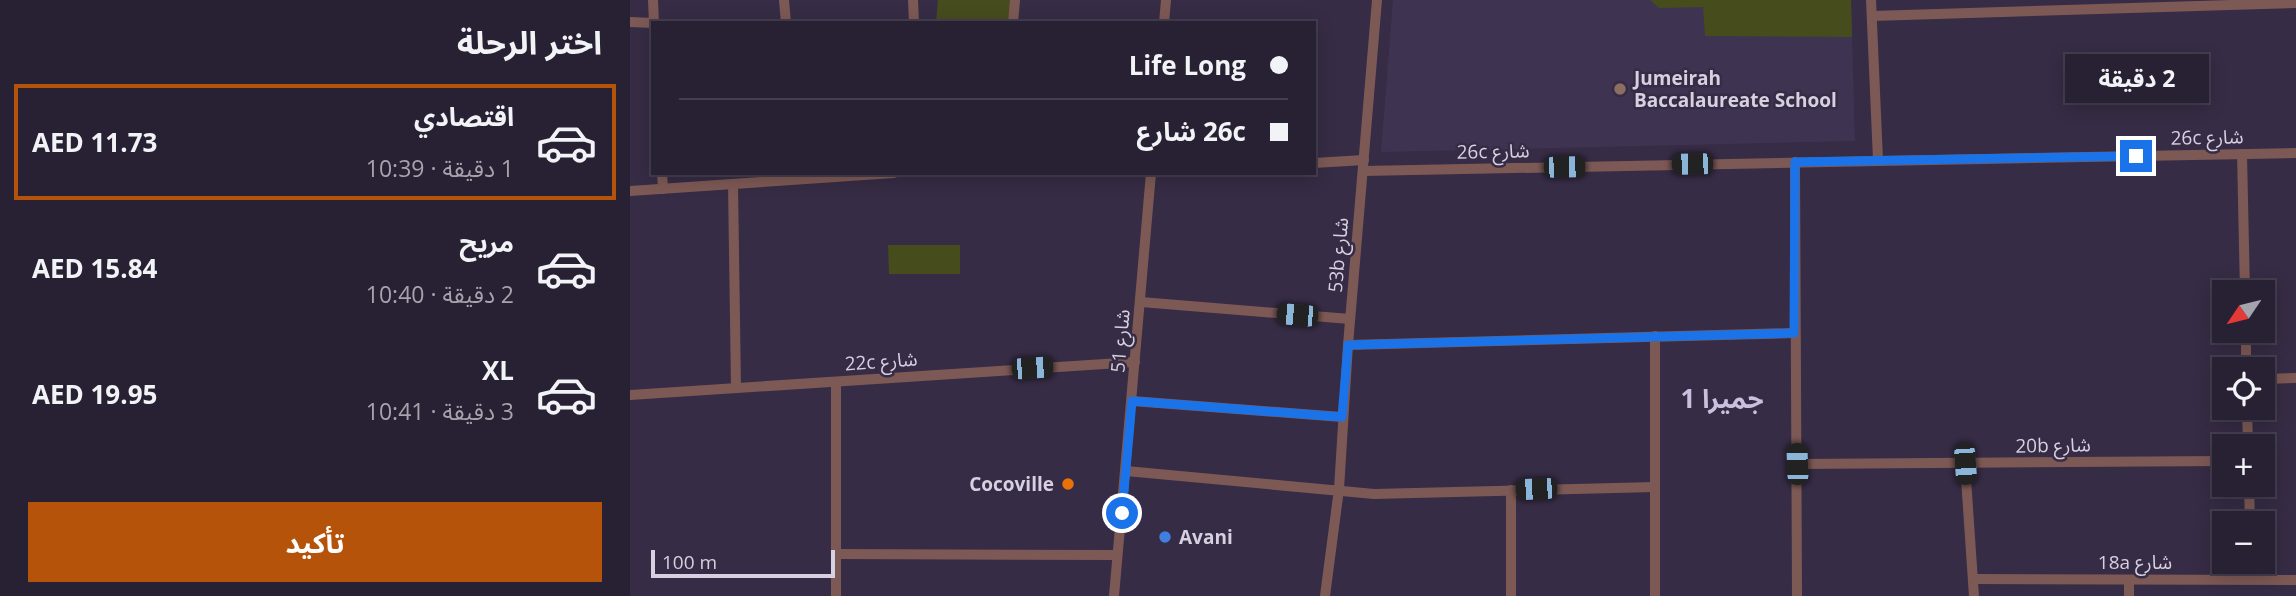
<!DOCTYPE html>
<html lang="ar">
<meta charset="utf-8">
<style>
:root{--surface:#282134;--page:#30293c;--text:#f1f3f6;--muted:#a5a3ac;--line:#443e4f;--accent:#b45309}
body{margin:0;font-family:"Open Sans","Noto Sans Arabic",sans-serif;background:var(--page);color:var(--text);direction:rtl;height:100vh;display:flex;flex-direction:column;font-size:26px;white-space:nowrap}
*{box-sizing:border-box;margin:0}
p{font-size:23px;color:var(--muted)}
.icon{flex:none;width:38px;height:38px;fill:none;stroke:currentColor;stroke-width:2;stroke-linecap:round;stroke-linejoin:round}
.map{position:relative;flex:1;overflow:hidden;direction:ltr}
.details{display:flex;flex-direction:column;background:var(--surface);width:630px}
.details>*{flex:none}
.guide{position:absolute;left:21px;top:21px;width:665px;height:154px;border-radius:0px;box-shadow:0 4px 18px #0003,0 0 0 2px var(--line);direction:rtl;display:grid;align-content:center;height:154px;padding:0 28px;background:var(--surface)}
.needle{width:46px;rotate:235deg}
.tools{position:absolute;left:1582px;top:280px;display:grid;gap:14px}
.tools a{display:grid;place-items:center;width:63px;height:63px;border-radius:0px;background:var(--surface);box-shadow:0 4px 18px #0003,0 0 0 2px var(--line);font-size:35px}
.scale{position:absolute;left:21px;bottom:18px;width:184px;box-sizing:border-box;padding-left:7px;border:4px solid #d6d0e0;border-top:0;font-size:19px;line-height:24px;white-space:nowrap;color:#d6d0e0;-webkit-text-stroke:5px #362c45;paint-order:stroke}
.end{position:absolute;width:32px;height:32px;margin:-16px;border:9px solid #1a73e8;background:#fff;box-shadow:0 0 0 4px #fff}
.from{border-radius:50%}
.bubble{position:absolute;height:49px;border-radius:0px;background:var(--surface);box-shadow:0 4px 18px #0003,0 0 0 2px var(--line);font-size:23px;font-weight:700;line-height:49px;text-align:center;direction:rtl}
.car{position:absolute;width:21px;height:42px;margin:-21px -10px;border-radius:9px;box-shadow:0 0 5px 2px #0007;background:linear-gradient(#222 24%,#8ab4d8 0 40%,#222 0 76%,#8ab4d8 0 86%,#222 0)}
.guide b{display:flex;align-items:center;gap:24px;height:66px;font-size:26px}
.guide b+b{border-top:2px solid var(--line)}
.guide i{width:18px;height:18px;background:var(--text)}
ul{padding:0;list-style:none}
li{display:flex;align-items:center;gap:21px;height:116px;margin:0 14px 10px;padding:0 14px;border:4px solid transparent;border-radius:0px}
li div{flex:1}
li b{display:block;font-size:26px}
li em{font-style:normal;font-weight:700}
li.current{border-color:var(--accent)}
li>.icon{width:63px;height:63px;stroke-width:1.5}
h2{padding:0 28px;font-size:32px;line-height:84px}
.primary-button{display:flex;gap:14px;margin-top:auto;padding:14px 28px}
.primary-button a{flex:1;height:80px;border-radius:0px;background:var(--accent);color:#fff;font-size:28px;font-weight:700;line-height:80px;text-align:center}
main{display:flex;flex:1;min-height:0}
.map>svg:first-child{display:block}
</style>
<main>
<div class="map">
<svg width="1666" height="596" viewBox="0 0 1666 596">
<rect width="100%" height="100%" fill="#362c45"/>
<polygon fill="#3f3352" points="763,0 1221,0 1225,141 751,152"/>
<g fill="#474c1d">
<polygon points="308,0 381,0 379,23 306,23"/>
<polygon points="1020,0 1221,0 1222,37 1075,36 1073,7 1029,8"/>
<polygon points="258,245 330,245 330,274 259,274"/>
</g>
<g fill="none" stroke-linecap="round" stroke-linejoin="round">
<g stroke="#7d5955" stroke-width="10">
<polyline points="23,0 24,23"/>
<polyline points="154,0 156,23"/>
<polyline points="283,0 284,23"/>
<polyline points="1241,0 1248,160"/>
<polyline points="1242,16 1666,3"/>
<polyline points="0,22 24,23"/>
<polyline points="383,23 385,0"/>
<polyline points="534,23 536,0"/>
<polyline points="1612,154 1615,292"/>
<polyline points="1165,162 1167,596"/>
<polyline points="684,163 734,160"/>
<polyline points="733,171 1666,153"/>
<polyline points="32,173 33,189"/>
<polyline points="103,184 106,388"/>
<polyline points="0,191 264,173"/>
<polyline points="511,302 720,319"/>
<polyline points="1616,331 1616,369"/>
<polyline points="1025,336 1025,596"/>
<polyline points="718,345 1164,333"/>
<polyline points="1633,379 1666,378"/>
<polyline points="0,395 505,362"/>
<polyline points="502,401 712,417"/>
<polyline points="1617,408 1618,446"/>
<polyline points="1167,464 1594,461"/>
<polyline points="1335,464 1344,596"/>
<polyline points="496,471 744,494 1025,487"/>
<polyline points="1619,485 1620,523"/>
<polyline points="206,554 487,555"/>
<polyline points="1621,562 1621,579"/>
<polyline points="1343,579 1666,580"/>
<polyline points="1499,580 1499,596"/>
<polyline points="206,596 206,382"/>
<polyline points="484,596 521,173"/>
<polyline points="695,596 709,489 718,345 747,0"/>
<polyline points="881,596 881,490"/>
</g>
</g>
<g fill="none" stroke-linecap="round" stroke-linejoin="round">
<polyline stroke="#1a73e8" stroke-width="9" points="492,513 502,401 712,417 718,345 1164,333 1165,162 1506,156"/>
</g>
<circle fill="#8d6e63" stroke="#362c45" stroke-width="2.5" cx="990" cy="89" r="7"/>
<circle fill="#e8710a" stroke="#362c45" stroke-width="2.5" cx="438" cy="484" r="7"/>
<circle fill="#3f7fe0" stroke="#362c45" stroke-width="2.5" cx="535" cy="537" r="7"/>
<g text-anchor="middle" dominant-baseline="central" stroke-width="5" stroke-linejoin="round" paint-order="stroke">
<g font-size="19" font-weight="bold" fill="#d6d0e0" stroke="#362c45" text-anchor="start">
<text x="1004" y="78">Jumeirah<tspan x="1004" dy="22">Baccalaureate School</tspan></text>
<text x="424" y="484" text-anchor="end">Cocoville</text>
<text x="549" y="537">Avani</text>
</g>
<g font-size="19" fill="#d6d0e0" stroke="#362c45">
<text transform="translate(1577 137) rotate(-1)">26c شارع</text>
<text transform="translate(863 151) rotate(-1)">26c شارع</text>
<text transform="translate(708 255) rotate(-85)">53b شارع</text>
<text transform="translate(490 341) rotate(-85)">شارع 51</text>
<text transform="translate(251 361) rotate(-4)">22c شارع</text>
<text transform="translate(1423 445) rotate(-1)">20b شارع</text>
<text x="1505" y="562">18a شارع</text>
</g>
<g font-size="26" font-weight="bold" fill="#cabfde" stroke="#362c45">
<text x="1092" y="398">جميرا 1</text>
</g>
</g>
</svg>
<div class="tools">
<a><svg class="needle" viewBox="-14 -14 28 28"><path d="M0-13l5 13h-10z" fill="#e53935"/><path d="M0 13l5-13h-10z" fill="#a5a3ac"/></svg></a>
<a><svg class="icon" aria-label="locate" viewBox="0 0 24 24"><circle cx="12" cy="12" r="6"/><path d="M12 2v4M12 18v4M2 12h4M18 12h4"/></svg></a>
<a>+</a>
<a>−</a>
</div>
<div class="scale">100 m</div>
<i class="end from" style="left:492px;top:513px"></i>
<i class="end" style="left:1506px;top:156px"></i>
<div class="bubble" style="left:1435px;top:54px;width:144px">2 دقيقة</div>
<i class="car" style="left:1062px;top:164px;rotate:269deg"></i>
<i class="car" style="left:934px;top:167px;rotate:89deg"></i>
<i class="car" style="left:667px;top:315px;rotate:275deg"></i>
<i class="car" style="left:402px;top:368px;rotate:86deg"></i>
<i class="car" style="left:1167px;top:464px;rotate:358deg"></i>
<i class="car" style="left:1335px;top:464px;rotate:176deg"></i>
<i class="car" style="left:906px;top:489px;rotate:268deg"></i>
<div class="guide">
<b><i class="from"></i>Life Long</b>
<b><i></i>26c شارع</b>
</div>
</div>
<section class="details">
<h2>اختر الرحلة</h2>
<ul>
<li class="current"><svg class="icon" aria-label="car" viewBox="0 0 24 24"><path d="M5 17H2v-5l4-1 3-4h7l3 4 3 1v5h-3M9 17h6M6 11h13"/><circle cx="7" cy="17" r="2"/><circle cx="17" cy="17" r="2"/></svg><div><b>اقتصادي</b><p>1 دقيقة · 10:39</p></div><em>AED 11.73</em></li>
<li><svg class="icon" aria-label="car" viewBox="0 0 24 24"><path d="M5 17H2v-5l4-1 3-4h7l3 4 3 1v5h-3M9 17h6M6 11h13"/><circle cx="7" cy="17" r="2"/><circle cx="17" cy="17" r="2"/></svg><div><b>مريح</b><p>2 دقيقة · 10:40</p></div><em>AED 15.84</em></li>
<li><svg class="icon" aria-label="car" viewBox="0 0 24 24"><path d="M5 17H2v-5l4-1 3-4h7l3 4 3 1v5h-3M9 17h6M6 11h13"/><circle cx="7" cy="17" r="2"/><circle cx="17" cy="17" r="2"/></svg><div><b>XL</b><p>3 دقيقة · 10:41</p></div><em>AED 19.95</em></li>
</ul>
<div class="primary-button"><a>تأكيد</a></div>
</section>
</main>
